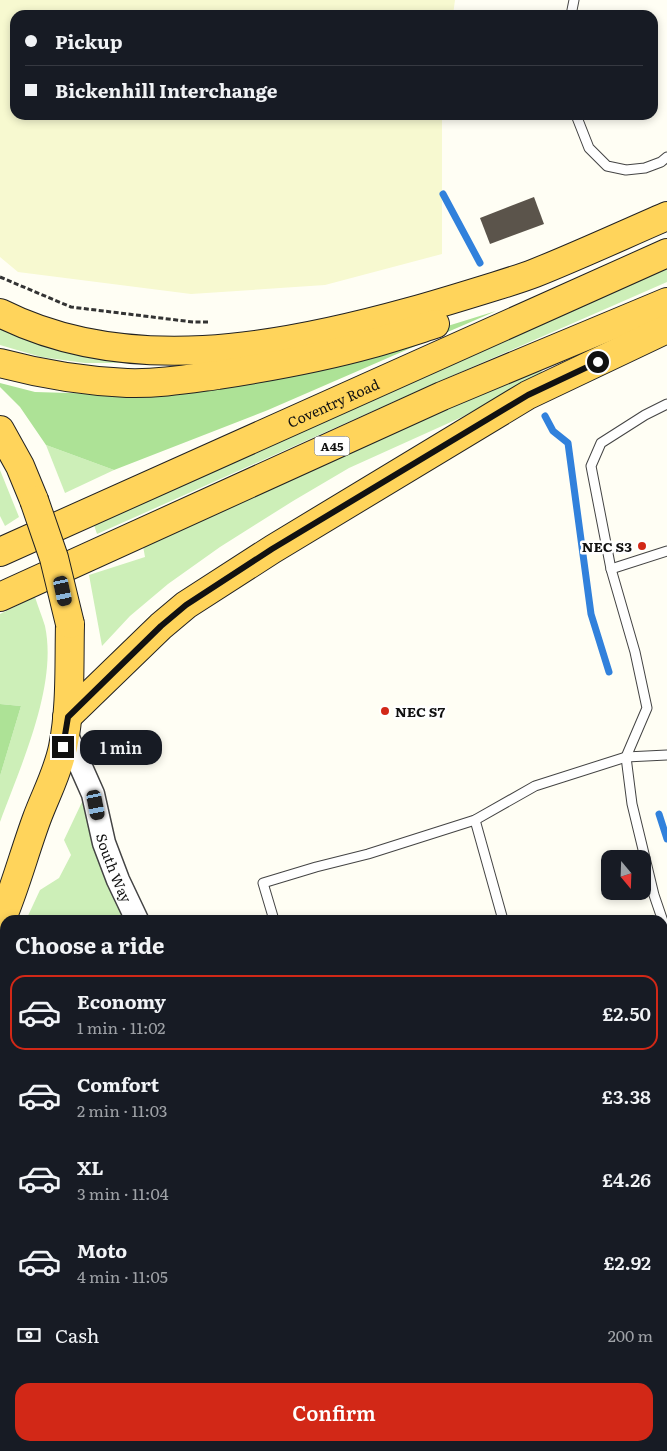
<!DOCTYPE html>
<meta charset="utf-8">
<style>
:root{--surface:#171b24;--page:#242831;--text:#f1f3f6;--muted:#9ea1a6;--line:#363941;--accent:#d22817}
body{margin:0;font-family:Literata,serif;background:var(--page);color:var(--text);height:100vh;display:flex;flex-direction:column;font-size:19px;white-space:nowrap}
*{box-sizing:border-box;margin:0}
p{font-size:16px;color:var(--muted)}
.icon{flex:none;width:28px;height:28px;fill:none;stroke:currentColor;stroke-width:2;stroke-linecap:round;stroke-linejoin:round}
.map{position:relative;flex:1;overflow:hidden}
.details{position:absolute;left:0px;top:915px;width:668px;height:536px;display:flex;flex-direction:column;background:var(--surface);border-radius:15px 15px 0 0;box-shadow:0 2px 8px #0003}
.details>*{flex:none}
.banner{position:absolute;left:10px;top:10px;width:648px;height:110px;border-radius:15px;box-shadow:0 2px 8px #0003;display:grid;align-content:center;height:110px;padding:0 15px;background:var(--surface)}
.needle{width:32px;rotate:161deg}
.fabs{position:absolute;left:601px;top:850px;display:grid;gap:10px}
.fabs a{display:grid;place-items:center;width:50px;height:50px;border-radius:10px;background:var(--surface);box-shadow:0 2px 8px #0003;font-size:25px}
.end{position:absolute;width:22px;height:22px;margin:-11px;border:6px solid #111;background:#fff;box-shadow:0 0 0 2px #fff}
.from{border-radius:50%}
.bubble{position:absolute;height:35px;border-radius:15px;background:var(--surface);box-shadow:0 2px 8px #0003;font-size:16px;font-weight:600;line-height:35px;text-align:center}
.car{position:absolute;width:15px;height:30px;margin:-15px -8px;border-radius:6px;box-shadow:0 0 4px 1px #0007;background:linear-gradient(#222 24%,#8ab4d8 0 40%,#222 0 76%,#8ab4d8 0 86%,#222 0)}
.banner b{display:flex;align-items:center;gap:18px;height:48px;font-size:19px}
.banner b+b{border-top:1px solid var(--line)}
.banner i{width:12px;height:12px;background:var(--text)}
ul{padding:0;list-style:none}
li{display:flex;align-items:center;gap:15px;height:75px;margin:0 10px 8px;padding:0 5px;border:2px solid transparent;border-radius:15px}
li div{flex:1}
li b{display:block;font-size:19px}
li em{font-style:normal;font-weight:600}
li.active{border-color:var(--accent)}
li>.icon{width:45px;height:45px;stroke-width:1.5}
h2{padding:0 15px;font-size:22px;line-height:60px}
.pay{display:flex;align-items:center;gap:12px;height:55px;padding:0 15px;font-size:19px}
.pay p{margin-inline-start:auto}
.action{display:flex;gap:10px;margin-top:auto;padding:10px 15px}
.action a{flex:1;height:58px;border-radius:15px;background:var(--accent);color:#fff;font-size:20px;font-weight:600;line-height:58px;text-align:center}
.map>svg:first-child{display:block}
</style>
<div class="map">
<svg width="667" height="1451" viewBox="0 0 667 1451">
<rect width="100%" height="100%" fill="#fffef4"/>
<polygon fill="#f7f9d0" points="0,0 455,0 453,15 15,15 15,115 442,115 442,254 325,285 191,294 18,272 0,257"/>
<g fill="#cdefb8">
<polygon points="667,269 667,282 431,385 97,534 94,525 530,328"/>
<polygon points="0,322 130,354 131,363 85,363 41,357 0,345"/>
<polygon points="539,366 542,372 462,417 349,468 293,501 220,547 168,584 130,616 102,646 89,575 145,557 143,546 357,448 457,405"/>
<polygon points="46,445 114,470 65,493"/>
<polygon points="0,470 19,517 5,526 0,516"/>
<path d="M 35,597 C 38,607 42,616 45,626 C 58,686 20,767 0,822 L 0,776 L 21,706 L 0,704 L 0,614 Z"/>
<polygon points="82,802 85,803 126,920 26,920 40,890 59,878 71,855 64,840"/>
</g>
<g fill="#ade296">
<polygon points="496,311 268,410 114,470 46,445 20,407 0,387 0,383 35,392 103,394 357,354"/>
<polygon points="0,704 21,706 0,776"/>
</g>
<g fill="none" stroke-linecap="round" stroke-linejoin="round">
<g stroke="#3181dc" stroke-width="7">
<polyline points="443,194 480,263"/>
<polyline points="545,416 553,431 568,443 591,614 609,672"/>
<polyline points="659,814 667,839"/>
</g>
</g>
<polygon fill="#5b544b" points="534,197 544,224 490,244 480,218"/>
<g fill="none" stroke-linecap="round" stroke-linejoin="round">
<g stroke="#444" stroke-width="11">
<g id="service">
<polyline points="571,15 574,0"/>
<polyline points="576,115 589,148 607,166 626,170 645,168 661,162 667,157"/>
<polyline points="667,404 645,415 601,443 591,466 611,569 635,652 647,708 626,757 632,804 654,895 667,933"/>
<polyline points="611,569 667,551"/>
<polyline points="475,820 503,920"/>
<polyline points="274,920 263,883 316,867 368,854 475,820 535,786 626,757 667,755"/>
<polyline points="662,1210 667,1208"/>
</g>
</g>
<g stroke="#444" stroke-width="20">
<polyline id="minor" points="662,1255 667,1255"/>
</g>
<g stroke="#444" stroke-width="25">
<g id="tertiary">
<path id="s1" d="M 65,731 L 93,794 L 104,843 L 118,880 L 137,920"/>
<polyline points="0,969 5,969"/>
<polyline points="662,1273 667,1273"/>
<polyline points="662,1316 667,1317"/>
</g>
</g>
<g stroke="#222" stroke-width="30">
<g id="trunk">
<path d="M 0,313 C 127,377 279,348 409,312 C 438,304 467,295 496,286 C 509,282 522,278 535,273 C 580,255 623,235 667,216"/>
<path d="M 0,363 C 41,374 85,381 127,383 C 158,384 188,379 218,375 C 269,367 320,358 370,344 C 392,338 413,331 435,324"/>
<polyline points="0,430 20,466 34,500"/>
<path id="s2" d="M 0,552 L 667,253"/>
<polyline points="0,597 442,396 667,302"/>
<polyline points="67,717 161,626 186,605 273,549 528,395 667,329"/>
<path d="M 0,923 C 15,889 24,853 37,818 C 46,794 58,772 63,747 C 71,707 69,665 70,624"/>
</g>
</g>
<g stroke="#222" stroke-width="30">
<polyline id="motorway" points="0,1021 5,1018"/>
</g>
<polyline stroke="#333" stroke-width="3" stroke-dasharray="5 2.5" stroke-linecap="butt" points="0,277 71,307 193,322 209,322"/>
<use href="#service" stroke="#fff" stroke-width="9"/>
<use href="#minor" stroke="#fff" stroke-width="18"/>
<use href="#tertiary" stroke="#fff" stroke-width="22"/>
<use href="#trunk" stroke="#ffd45b" stroke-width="28"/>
<use href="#motorway" stroke="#ffb952" stroke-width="28"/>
<g stroke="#222" stroke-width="30" stroke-linecap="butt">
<polyline id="trunk-bridge" points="34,500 54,558 70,624"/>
</g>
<use href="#trunk-bridge" stroke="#ffd45b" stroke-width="28"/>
</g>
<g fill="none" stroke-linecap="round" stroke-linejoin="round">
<polyline stroke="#111" stroke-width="6" points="63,747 68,717 161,626 186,605 272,549 528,395 598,362"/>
</g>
<g fill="#d22817" stroke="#fff" stroke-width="2">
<circle cx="642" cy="546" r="5"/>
<circle cx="385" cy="711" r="5"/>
</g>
<g text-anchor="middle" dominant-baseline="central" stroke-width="5" stroke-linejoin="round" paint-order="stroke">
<rect fill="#fff" stroke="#585858" stroke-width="1" x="314.5" y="436.5" width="35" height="19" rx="4"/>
<g font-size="12" font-weight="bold" fill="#111">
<text x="332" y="446">A45</text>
</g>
<g font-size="14" fill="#111" stroke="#fff">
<text stroke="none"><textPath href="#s2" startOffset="365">Coventry Road</textPath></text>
<text stroke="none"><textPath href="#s1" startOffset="146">South Way</textPath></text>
</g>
<g font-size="14" font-weight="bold" fill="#111" stroke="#fff" text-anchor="end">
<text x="632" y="546">NEC S3</text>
<text x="395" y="711" text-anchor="start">NEC S7</text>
</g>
</g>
</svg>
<div class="fabs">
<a><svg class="needle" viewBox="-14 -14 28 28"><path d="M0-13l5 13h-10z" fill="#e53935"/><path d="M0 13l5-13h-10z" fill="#9ea1a6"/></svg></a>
</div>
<i class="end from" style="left:598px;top:362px"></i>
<i class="end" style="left:63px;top:747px"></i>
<div class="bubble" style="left:80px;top:730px;width:82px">1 min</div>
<i class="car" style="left:63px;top:591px;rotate:168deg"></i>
<i class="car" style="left:96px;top:805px;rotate:169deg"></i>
<div class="banner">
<b><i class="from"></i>Pickup</b>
<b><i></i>Bickenhill Interchange</b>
</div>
<section class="details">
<h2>Choose a ride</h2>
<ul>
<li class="active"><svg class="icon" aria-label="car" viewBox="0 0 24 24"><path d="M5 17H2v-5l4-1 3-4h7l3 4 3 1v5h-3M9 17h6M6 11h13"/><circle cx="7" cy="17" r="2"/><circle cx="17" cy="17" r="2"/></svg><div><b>Economy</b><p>1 min · 11:02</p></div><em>£2.50</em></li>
<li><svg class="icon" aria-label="car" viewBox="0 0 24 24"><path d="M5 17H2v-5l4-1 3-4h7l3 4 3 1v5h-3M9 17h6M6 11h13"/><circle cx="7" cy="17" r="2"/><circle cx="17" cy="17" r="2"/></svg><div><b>Comfort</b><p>2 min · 11:03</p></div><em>£3.38</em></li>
<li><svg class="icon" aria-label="car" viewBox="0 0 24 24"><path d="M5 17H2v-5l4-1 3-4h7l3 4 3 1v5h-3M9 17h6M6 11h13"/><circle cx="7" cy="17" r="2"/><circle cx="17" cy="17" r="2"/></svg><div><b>XL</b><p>3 min · 11:04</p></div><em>£4.26</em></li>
<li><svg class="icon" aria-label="car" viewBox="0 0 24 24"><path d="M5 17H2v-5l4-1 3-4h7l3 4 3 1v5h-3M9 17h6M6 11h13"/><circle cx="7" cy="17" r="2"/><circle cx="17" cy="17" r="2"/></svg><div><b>Moto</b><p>4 min · 11:05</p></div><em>£2.92</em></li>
</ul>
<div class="pay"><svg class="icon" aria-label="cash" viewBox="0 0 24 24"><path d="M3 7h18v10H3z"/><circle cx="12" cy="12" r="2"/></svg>Cash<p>200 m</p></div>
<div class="action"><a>Confirm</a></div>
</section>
</div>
